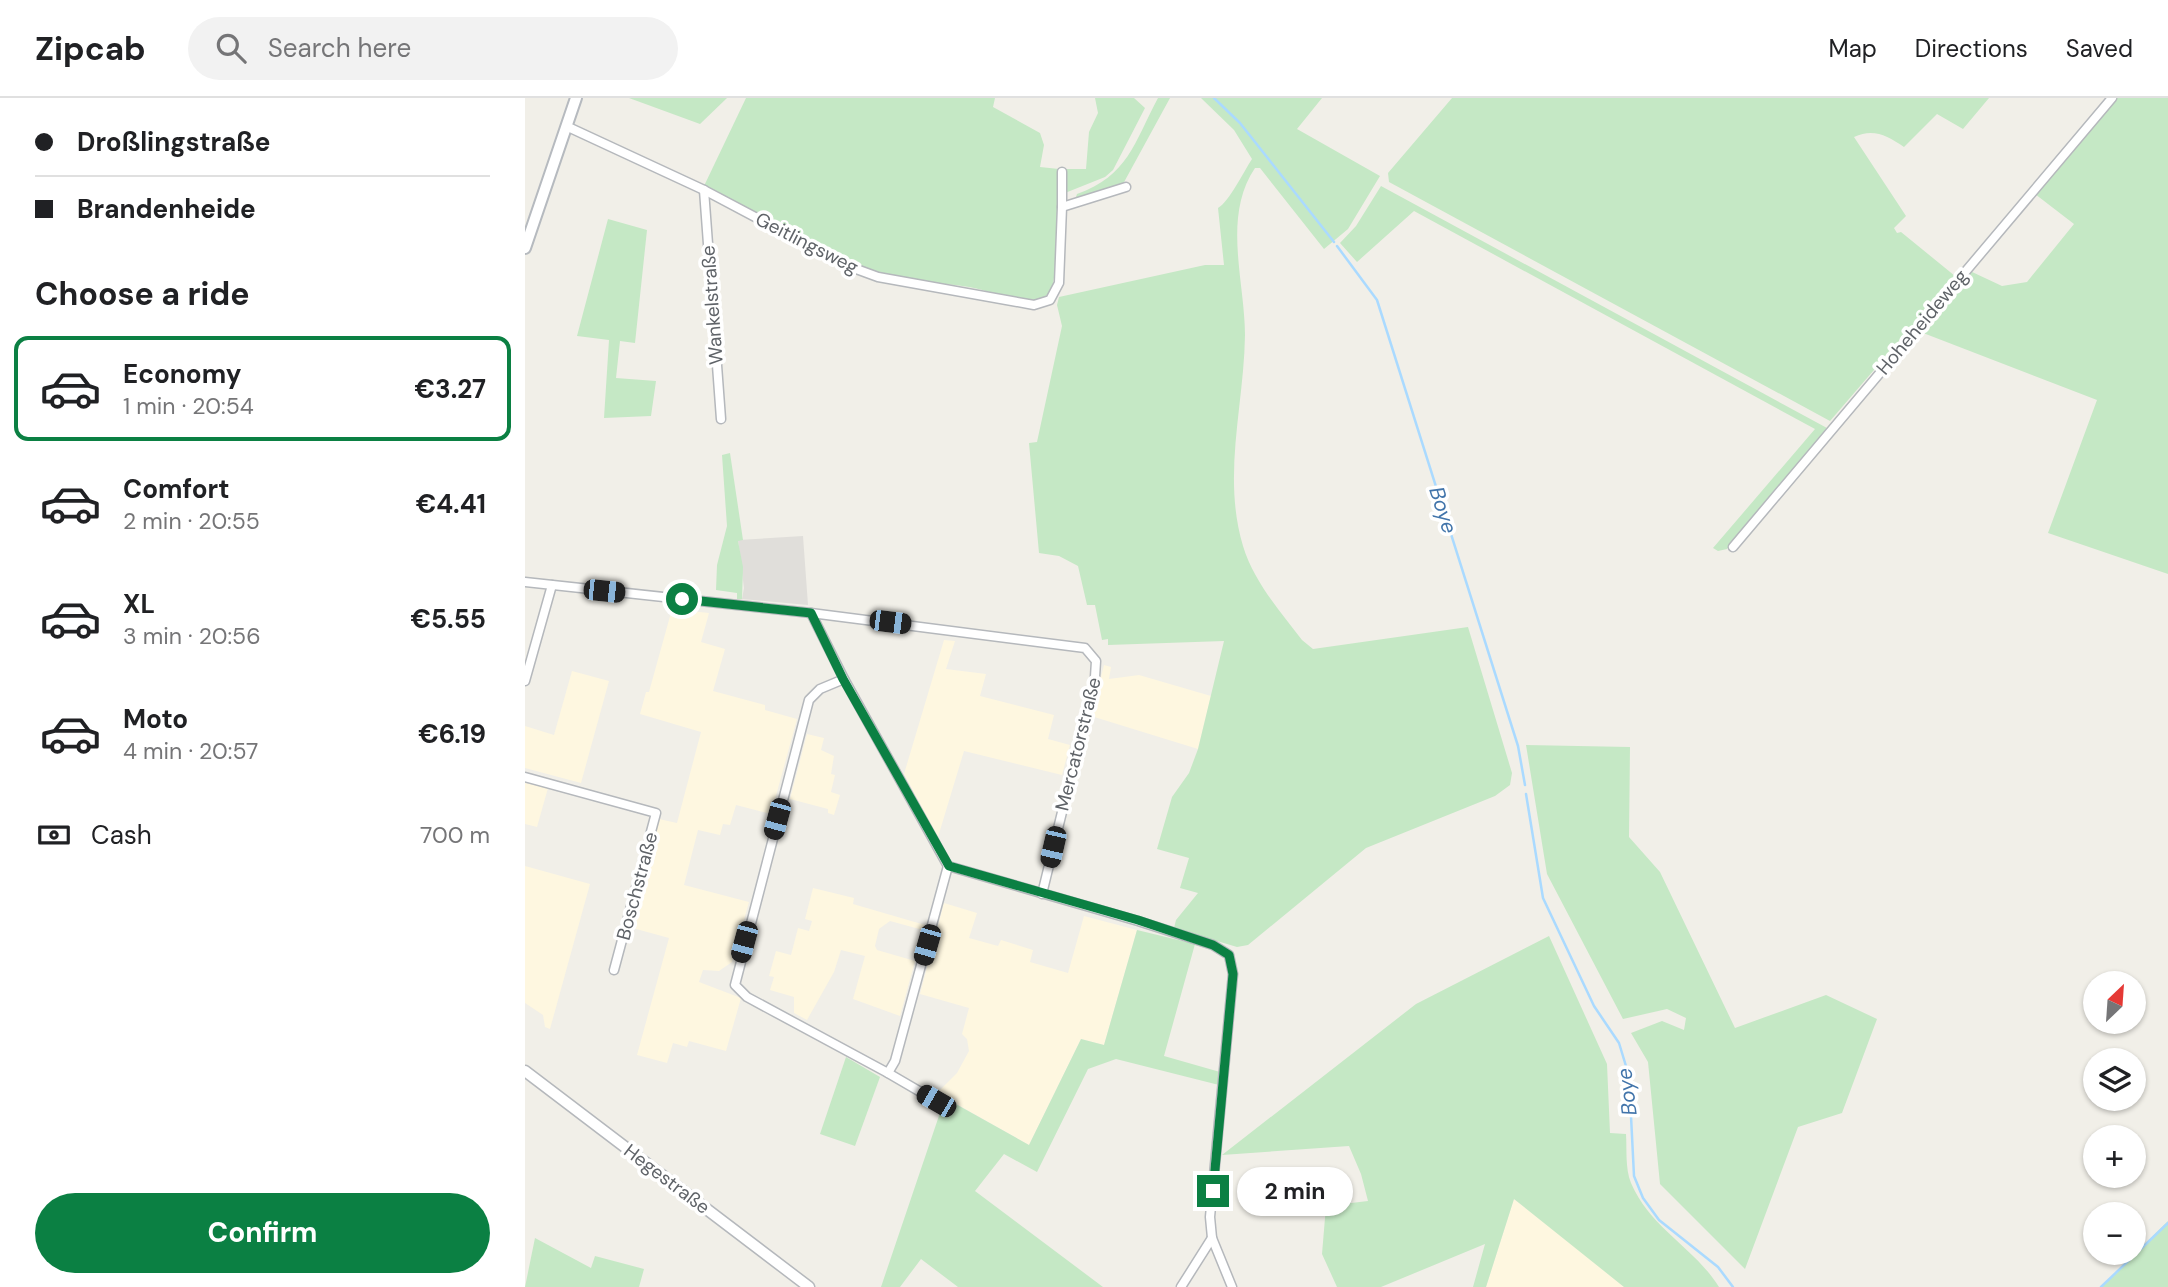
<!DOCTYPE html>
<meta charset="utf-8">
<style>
:root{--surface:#fff;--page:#f2f2f2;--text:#202124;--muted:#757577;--line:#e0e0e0;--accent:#0b8043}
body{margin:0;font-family:"DM Sans",sans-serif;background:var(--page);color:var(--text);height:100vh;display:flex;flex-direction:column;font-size:26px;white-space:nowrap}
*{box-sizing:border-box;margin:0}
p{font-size:23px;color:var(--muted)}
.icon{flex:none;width:38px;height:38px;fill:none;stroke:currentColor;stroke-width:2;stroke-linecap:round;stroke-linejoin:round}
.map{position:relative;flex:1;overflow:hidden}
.side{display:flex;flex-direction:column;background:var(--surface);width:525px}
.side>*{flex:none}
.hud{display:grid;align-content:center;height:154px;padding:0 35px;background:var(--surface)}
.needle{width:46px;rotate:25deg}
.controls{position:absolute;left:1558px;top:873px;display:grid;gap:14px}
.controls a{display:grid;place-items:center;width:63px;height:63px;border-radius:50%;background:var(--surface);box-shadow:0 2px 5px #0004;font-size:35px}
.end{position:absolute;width:32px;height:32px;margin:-16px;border:9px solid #0b8043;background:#fff;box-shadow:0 0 0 4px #fff}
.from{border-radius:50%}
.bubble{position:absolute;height:49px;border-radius:24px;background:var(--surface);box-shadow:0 2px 5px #0004;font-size:23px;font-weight:700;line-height:49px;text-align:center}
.car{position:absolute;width:21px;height:42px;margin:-21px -10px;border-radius:9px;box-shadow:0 0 5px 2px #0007;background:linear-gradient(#222 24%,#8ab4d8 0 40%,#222 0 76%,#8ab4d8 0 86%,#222 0)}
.hud b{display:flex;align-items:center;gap:24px;height:66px;font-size:26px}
.hud b+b{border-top:2px solid var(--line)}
.hud i{width:18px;height:18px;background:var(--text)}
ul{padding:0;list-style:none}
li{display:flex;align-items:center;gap:21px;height:105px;margin:0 14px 10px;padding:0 21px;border:4px solid transparent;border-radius:14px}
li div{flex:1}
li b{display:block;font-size:26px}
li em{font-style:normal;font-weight:700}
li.active{border-color:var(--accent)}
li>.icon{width:63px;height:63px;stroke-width:1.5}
h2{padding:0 35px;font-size:32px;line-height:84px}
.pay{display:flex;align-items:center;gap:18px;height:77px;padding:0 35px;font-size:26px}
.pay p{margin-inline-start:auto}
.action{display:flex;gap:14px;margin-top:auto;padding:14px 35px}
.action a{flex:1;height:80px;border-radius:42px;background:var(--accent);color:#fff;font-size:28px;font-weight:700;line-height:80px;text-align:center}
header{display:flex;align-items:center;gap:42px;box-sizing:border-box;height:98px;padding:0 35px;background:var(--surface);border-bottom:2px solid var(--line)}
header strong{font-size:33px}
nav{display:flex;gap:38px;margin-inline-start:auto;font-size:24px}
.search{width:490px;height:63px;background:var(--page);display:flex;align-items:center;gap:18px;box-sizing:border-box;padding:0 24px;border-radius:38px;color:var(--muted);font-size:26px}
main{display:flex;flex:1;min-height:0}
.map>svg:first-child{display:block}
</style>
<header>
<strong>Zipcab</strong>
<div class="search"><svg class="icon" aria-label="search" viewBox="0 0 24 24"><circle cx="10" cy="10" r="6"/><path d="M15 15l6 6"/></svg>Search here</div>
<nav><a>Map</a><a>Directions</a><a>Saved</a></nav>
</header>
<main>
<section class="side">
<div class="hud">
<b><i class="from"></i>Droßlingstraße</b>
<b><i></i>Brandenheide</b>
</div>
<h2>Choose a ride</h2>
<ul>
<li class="active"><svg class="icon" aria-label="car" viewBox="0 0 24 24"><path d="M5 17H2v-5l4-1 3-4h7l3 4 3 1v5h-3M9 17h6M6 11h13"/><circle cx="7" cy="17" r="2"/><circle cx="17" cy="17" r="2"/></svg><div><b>Economy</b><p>1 min · 20:54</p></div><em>€3.27</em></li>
<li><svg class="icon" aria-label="car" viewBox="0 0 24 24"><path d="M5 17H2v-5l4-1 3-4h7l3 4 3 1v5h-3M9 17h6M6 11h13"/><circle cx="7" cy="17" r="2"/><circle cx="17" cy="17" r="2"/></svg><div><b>Comfort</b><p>2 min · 20:55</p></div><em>€4.41</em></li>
<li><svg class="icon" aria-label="car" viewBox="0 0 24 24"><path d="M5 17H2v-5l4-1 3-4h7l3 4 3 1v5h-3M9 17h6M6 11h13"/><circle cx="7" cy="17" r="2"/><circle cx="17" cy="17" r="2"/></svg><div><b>XL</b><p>3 min · 20:56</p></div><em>€5.55</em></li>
<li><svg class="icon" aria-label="car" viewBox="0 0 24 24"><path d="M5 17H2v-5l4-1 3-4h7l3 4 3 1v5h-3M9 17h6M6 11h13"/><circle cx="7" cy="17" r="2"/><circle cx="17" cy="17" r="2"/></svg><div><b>Moto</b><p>4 min · 20:57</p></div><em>€6.19</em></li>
</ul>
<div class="pay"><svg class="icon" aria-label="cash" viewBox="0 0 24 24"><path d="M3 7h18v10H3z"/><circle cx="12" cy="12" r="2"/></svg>Cash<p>700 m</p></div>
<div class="action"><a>Confirm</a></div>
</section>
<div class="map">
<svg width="1643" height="1189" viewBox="0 0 1643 1189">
<rect width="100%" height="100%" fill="#f1efe8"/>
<g fill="#fef7e0">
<polygon points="147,511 184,515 176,544 200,551 188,593 240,607 240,612 272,621 246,716 211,707 205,727 198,726 195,737 173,732 159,787 224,804 207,864 194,873 178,872 174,884 216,900 201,953 164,943 162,949 148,945 142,965 112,957 144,840 104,829 134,721 152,725 176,634 115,616 121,594 124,594"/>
<polygon points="419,542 430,543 421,571 461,576 455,598 529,617 523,641 545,647 537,677 439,653 413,739 379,676"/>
<polygon points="579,567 586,569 584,581 614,577 686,598 673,651 566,618"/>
<polygon points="47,573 84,583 56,685 0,670 0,628 29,637"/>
<polygon points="282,636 299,640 296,652 309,658 306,676 310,677 306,694 315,697 309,717 303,715 303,711 265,701"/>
<polygon points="0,685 23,690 12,729 0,726"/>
<polygon points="0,768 65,786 25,931 20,929 18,917 0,905"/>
<polygon points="288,790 329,800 328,806 400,827 398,832 365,823 354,831 350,848 352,852 390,863 375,918 328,901 340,858 316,852 309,874 282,922 269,915 269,899 245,892 249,879 244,878 251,853 266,857 273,830 284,833 287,823 280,821"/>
<polygon points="419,805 452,815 444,840 473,848 476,842 508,852 505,864 543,875 559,818 612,832 579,947 556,941 504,1047 412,995 432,975 444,953 442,941 437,936 444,910 395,896"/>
<polygon points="989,1101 1059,1156 1099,1189 961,1189"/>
</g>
<polygon fill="#e0deda" points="278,438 283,507 217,501 219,490 213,442"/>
<g fill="#c5e8c5">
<polygon points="104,0 202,0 175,26"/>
<path d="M 221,0 L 470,0 L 468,9 L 515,35 L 519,47 L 515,69 L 534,71 L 532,159 L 527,193 L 517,201 C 492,204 469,194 444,189 C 413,184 380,185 350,175 C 290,154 234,117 179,88 Z"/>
<polygon points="570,0 609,0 620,10 588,72 580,79 540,95 541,71 561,71 564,34 573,15"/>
<path d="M 633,0 L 645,0 L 598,86 L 550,102 L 552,96 C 603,78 609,45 633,0 Z"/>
<path d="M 676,0 L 797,0 L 772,31 L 855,78 L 823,131 L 799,151 L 735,70 L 730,70 C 697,119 720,183 720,237 C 719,308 697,378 718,448 C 729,484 755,513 777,542 L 788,551 L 943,529 L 987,675 L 985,687 L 970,698 L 841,750 L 723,847 L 712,849 L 649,830 L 651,822 L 673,795 L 655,790 L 664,760 L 632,751 L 647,699 L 664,675 L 673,651 L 699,543 L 583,547 L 583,541 L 577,542 L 570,507 L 562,507 L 553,468 L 534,458 L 514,455 L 504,345 L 512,344 L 537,228 L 532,207 L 534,199 L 680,167 L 699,167 L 693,110 C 704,104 719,73 727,61 L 709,32 Z"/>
<path d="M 927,0 L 1464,0 L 1438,31 L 1412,16 L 1379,49 C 1362,38 1349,30 1329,39 L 1381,118 L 1369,130 L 1372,135 L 1376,134 L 1430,178 L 1305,323 L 864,84 L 863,75 Z"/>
<polygon points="1590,0 1643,0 1643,476 1523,435 1572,302 1393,233 1445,173 1477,188 1502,184 1549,126 1510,96"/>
<polygon points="856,88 1302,330 1202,451 1193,453 1188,450 1290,331 889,113 832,164 815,145 831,128"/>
<polygon points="83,121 122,132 110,245 95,243 91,280 131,283 126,318 79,320 84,242 52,238"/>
<polygon points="205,355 218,442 213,443 218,469 217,501 212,501 212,495 191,492 192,467 202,428 197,357"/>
<polygon points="1001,647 1105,649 1104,739 1135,774 1210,930 1301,897 1352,921 1317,1015 1273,1029 1220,1171 1135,1086 1123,964 1106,935 1137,923 1159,932 1161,920 1142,911 1098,921 1022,776"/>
<polygon points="612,832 670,846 639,958 695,974 694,987 591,961 563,971 512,1074 479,1056 450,1093 578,1189 433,1189 396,1161 375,1189 356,1189 420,1000 504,1047 556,941 579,947"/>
<path d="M 1024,838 L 1082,966 L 1085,1035 L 1101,1036 C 1102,1051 1100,1070 1106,1085 C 1126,1131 1169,1149 1194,1189 L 1099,1189 L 989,1101 L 961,1189 L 948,1189 L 960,1146 L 856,1189 L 812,1189 L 797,1156 L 801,1108 L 843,1103 L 836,1076 L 824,1048 L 697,1057 L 891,906 Z"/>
<polygon points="321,959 355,979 330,1048 295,1036"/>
<polygon points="1643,1123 1643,1189 1576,1189"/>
<polygon points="10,1140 66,1170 70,1158 119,1171 114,1189 0,1189"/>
</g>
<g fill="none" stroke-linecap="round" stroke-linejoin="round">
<g stroke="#aadaff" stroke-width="2.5">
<polyline points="689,0 715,25 809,144"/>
<polyline points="812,148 852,202 993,648 1000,687"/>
<polyline points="1001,696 1018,800 1069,908 1094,945 1104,978 1109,1078 1118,1100 1134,1122 1193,1169 1208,1189"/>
<polyline points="1576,1189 1643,1125"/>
</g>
<g stroke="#b5b8bc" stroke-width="11">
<g id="minor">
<polyline points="41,28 179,92 323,168 353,179 509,207 525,202 534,185 537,109 601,89"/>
<polyline points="537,74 537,109"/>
<polyline points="179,92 196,321"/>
<polyline points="1208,449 1587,0"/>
<polyline points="0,484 286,515 560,550 571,563 570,579 517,796"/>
<polyline points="286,515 319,581 423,768 613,823 688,847 704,857 708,876 685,1119 687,1140 707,1189"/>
<polyline points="319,581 295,591 284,602 210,887 222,899 363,975 370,963 423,768"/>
<polyline points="0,583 27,487"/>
<polyline points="0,679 131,715 89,872"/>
<polyline points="363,975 411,1003"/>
<polyline points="656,1189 687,1140"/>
</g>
</g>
<g stroke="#b5b8bc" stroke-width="13">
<polyline id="tertiary" points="0,973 284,1189"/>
</g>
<g stroke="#b6babf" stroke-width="14">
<polyline id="secondary" points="0,150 51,0"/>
</g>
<use href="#minor" stroke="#fff" stroke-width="8"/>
<use href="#tertiary" stroke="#fff" stroke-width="10"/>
<use href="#secondary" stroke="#fff" stroke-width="10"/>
</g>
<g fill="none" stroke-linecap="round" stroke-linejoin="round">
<polyline stroke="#0b8043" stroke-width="9" points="157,501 286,515 318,581 424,768 613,822 688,847 704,857 708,876 688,1093"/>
</g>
<g text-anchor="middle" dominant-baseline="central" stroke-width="7" stroke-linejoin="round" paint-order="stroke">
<g font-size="19" fill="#5f6368" stroke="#fff">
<text transform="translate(282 145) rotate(27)">Geitlingsweg</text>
<text transform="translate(187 207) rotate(-94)">Wankelstraße</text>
<text transform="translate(1397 224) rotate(-50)">Hoheheideweg</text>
<text transform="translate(553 646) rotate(-76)">Mercatorstraße</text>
<text transform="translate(112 788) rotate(-75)">Boschstraße</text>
<text transform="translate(142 1081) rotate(37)">Hegestraße</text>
</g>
<g font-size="21" font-style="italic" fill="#4174aa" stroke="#fff">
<text transform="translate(918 412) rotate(72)">Boye</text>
<text transform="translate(1102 994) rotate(-97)">Boye</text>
</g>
</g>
</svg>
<div class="controls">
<a><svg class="needle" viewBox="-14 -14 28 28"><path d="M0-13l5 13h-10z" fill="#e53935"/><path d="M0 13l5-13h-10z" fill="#757577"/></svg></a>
<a><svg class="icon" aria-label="layers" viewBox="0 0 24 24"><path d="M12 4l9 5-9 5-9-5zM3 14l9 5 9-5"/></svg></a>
<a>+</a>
<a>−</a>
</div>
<i class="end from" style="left:157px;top:501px"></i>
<i class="end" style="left:688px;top:1093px"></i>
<div class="bubble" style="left:712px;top:1069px;width:116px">2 min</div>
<i class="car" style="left:79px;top:493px;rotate:96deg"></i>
<i class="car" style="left:365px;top:524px;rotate:97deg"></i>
<i class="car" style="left:252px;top:721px;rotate:195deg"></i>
<i class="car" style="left:528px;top:749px;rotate:193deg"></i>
<i class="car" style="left:219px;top:844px;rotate:195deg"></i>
<i class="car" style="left:402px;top:847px;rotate:196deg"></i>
<i class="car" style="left:411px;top:1003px;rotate:300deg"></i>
</div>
</main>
